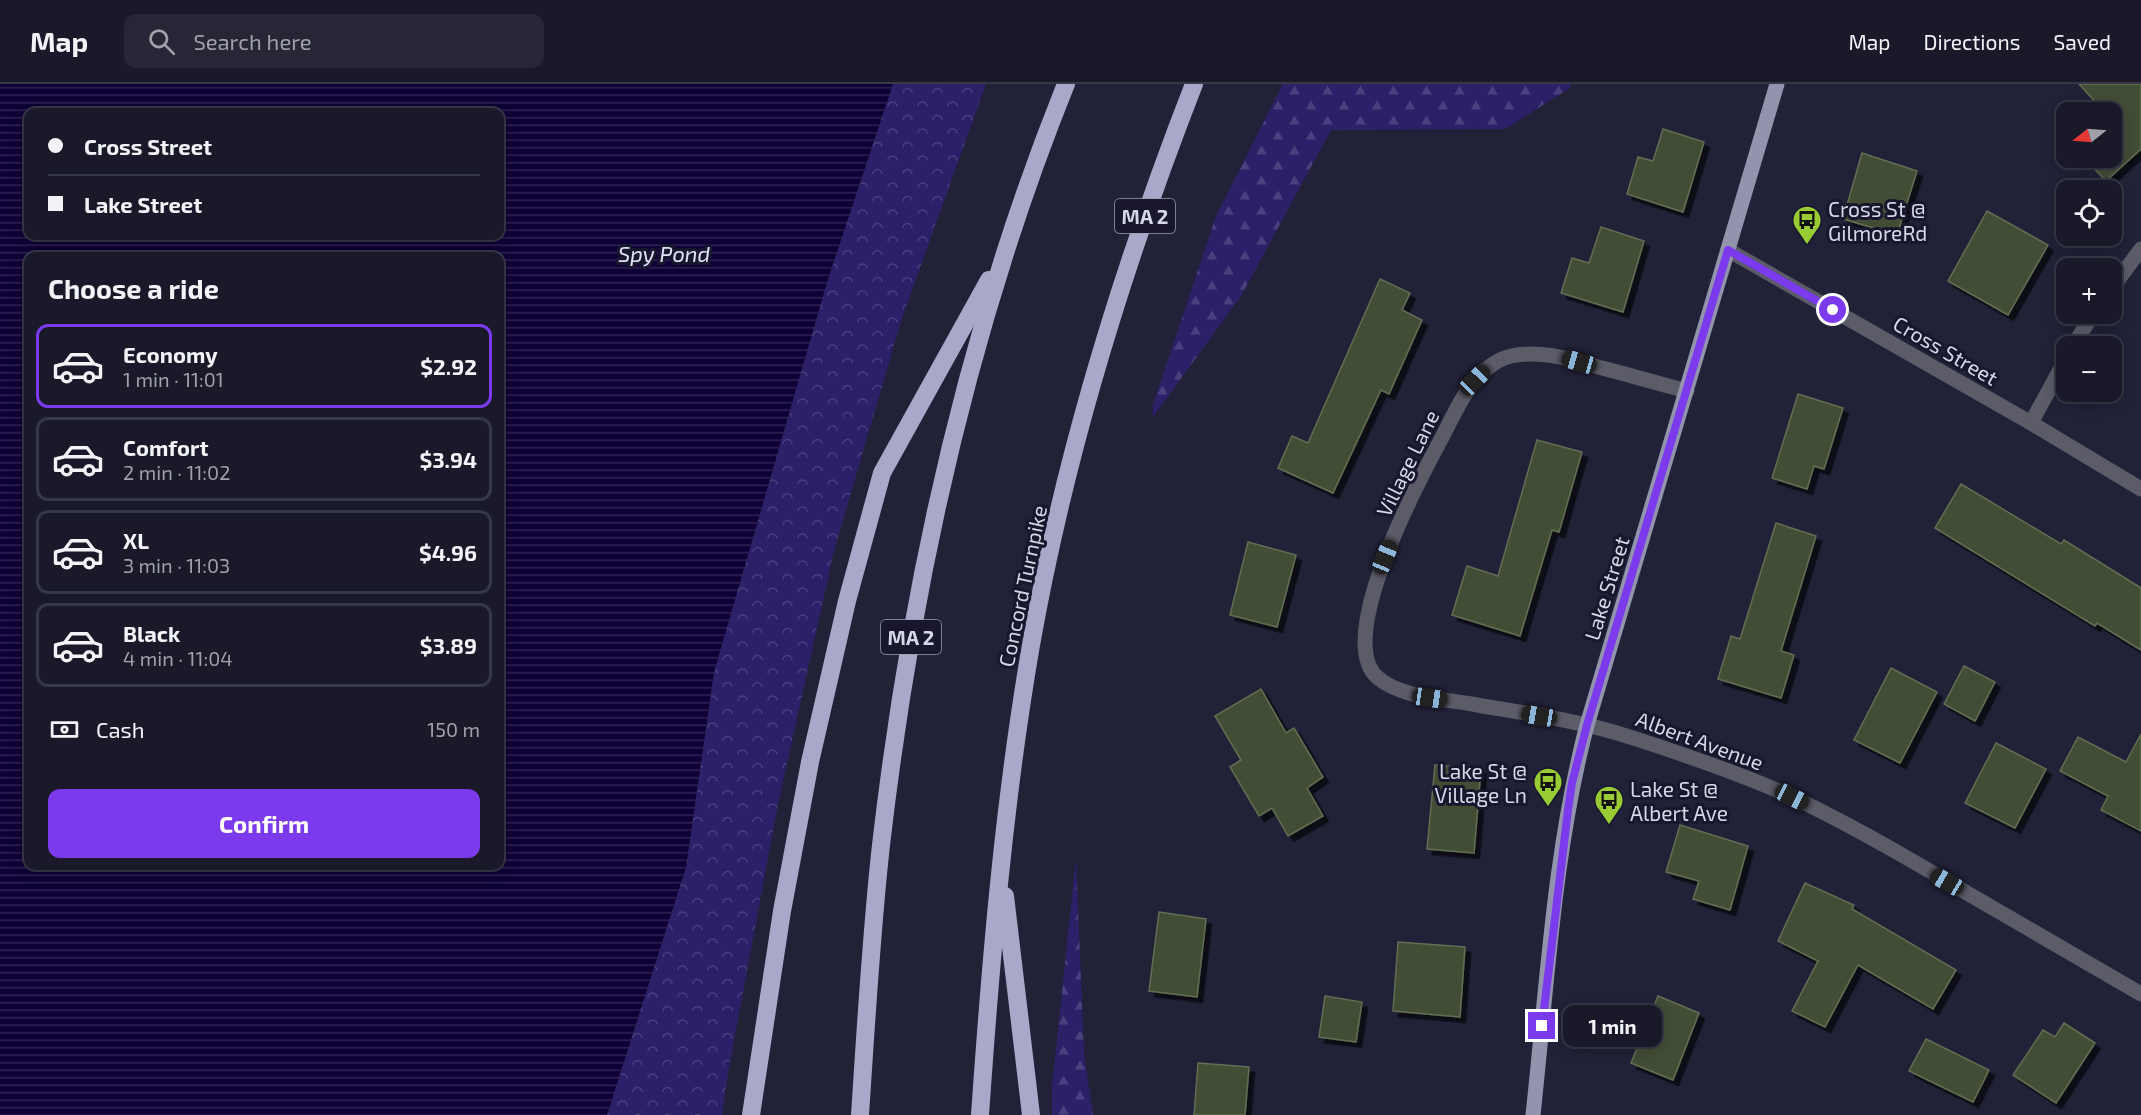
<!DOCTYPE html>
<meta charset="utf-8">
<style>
:root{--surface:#19192a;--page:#262636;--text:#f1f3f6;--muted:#9fa0a8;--line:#373847;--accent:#7c3aed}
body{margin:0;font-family:"Exo 2",sans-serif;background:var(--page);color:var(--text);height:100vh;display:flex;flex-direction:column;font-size:22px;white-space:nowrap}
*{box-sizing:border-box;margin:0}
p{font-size:20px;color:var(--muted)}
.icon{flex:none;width:33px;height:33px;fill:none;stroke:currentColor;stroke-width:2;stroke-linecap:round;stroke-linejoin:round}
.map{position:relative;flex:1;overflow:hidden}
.side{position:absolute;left:24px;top:168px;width:480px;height:618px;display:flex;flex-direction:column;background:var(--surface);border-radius:12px;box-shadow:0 3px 15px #0003,0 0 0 2px var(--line)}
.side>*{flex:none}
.hud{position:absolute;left:24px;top:24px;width:480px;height:132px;border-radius:12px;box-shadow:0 3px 15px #0003,0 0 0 2px var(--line);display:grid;align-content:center;height:132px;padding:0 24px;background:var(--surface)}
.needle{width:39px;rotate:253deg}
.buttons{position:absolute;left:2056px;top:18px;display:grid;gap:12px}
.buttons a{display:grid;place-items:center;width:66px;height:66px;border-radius:12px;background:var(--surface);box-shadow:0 3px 15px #0003,0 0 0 2px var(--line);font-size:30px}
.end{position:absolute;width:27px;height:27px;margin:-14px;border:8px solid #7c3aed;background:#fff;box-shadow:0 0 0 3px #fff}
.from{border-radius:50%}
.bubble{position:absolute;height:42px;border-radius:12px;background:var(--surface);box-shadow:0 3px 15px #0003,0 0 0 2px var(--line);font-size:20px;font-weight:700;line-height:42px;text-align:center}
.car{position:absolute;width:18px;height:36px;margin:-18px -9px;border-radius:8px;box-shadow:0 0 4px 2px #0007;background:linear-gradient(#222 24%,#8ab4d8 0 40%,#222 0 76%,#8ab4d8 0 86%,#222 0)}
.hud b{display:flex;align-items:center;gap:21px;height:57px;font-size:22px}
.hud b+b{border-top:2px solid var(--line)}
.hud i{width:15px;height:15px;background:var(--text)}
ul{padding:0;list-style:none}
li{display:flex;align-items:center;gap:18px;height:84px;margin:0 12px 9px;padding:0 12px;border:3px solid var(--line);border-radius:12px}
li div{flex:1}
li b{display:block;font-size:22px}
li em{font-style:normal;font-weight:700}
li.on{border-color:var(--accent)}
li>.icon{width:54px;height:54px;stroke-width:1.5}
h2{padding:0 24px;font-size:27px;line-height:72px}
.pay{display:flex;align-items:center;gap:15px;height:66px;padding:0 24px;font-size:22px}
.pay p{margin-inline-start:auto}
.action{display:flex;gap:12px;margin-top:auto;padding:12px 24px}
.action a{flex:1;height:69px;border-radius:12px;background:var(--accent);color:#fff;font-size:24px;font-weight:700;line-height:69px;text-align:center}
header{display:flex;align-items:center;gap:36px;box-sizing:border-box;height:84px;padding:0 30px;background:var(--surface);border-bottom:2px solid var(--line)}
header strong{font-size:28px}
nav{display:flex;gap:33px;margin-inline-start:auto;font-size:21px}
.search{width:420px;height:54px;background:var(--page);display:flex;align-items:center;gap:15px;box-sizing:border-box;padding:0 21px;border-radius:12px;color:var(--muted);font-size:22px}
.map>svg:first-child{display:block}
</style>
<header>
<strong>Map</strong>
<div class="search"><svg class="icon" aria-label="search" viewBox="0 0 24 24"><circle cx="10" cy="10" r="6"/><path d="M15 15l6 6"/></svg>Search here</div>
<nav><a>Map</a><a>Directions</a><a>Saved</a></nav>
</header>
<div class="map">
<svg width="2141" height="1031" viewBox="0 0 2141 1031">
<defs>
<pattern id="forest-firs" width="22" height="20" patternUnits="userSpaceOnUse" patternTransform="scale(1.5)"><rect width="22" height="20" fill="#2c2069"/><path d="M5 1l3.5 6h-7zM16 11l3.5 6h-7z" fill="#4a407e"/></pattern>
<pattern id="park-crowns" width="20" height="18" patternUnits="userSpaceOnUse" patternTransform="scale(1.5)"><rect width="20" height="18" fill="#2c2069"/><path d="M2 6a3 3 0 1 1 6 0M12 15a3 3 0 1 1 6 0" fill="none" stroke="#4a407e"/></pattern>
<pattern id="water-rules" width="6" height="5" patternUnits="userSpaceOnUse" patternTransform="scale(1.5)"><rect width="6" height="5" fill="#0e0036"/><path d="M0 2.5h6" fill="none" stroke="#302453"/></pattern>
<filter id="shadow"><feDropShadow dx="5.5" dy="5.5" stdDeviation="0" flood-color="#0009"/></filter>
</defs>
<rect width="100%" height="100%" fill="#212138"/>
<g fill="url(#forest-firs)">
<polygon points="1283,0 1571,0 1570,4 1505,45 1331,46 1241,212 1153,333 1153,321 1216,132"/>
<polygon points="1076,775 1084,970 1093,1031 1052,1031 1052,1003"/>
</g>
<polygon fill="url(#park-crowns)" points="893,0 986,0 901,237 834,467 778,720 728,989 722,1031 607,1031 686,783 714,588 828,195"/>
<path fill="url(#water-rules)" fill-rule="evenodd" d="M 0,0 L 893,0 L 828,195 L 714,588 L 686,783 L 607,1031 L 0,1031 ZM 28,28 L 500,28 L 500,152 L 28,152 ZM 28,172 L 500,172 L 500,782 L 28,782 Z"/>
<g fill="#434e34" stroke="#626e52" stroke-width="1.5" filter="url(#shadow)">
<polygon points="2079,0 2141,0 2141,65 2106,97 2084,74 2112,74 2112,28 2094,28 2100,23"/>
<polygon points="1663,45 1704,58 1683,128 1627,110 1638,73 1653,77"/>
<polygon points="1862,69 1917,87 1897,151 1843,135"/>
<polygon points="1987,127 2048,161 2008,231 1948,197"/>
<polygon points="1601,143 1644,157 1623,228 1561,209 1572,174 1589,179"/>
<polygon points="1380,195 1410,209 1402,226 1422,236 1389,310 1381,306 1333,409 1278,384 1292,352 1308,359"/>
<polygon points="1798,310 1843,324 1824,385 1814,382 1807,405 1772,394"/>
<polygon points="1537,356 1582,368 1559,448 1552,446 1520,552 1452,531 1467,482 1498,492"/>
<polygon points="1961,400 2061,460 2064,456 2141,504 2141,566 2097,539 2095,542 1935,444"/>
<polygon points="1776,439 1816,452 1781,567 1794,571 1781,614 1718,595 1731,552 1740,555"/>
<polygon points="1248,458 1296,471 1277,543 1230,531"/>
<polygon points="1964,582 1995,598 1975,637 1944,620"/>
<polygon points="1891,584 1937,608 1900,679 1854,656"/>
<polygon points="1261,605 1286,649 1294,644 1323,693 1307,704 1323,732 1288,752 1272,724 1259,732 1230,683 1241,676 1215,632"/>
<polygon points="2141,650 2141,747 2101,726 2108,712 2060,687 2078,653 2126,678"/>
<polygon points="1996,659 2046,685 2015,744 1965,719"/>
<polygon points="1435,681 1481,685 1474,769 1427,765"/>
<polygon points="1680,741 1748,762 1730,826 1693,815 1699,797 1666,788"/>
<polygon points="1805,799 1854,821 1852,825 1956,886 1933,925 1858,881 1825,943 1792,927 1818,877 1778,857"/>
<polygon points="1159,828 1206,835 1197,913 1149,907"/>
<polygon points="1398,858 1465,863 1460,933 1393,927"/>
<polygon points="1325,912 1362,918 1356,958 1319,953"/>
<polygon points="1658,912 1699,929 1673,996 1631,979"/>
<polygon points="2064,939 2095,959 2056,1019 2013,991 2043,946 2055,953"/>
<polygon points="1926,955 1989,986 1973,1018 1909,987"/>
<polygon points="1198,979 1249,983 1245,1031 1194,1031"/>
</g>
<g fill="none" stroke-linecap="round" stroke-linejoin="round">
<g stroke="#5b5c68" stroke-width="15">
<polyline points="1728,166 2031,339 2141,405"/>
<polyline points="2112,204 2141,165"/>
<polyline points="2073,262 2093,230"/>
<path d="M 1687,307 C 1660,300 1633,292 1606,285 C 1576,277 1543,265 1511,272 C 1498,275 1485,285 1476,295 C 1460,314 1450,339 1438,361 C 1416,402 1335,555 1377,593 C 1400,614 1447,615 1477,621 C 1529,630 1583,637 1633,654 C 1686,671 1739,689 1790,712 C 1846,738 1901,770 1955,802 C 2017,838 2079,874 2141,910"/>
<polyline points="2031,339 2067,273"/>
</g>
<path stroke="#9293ad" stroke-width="15" d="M 1533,1031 C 1547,902 1554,766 1587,641 L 1777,0"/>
<g stroke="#a8a9c8" stroke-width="18">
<polyline points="1005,812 1031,1031"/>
<polyline points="751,1031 782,827 810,678 847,517 882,389 989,196"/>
<path d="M 860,1031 C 866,941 871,851 881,761 C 911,502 968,243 1066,0"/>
<path d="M 980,1031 C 991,873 1004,717 1031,561 C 1065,369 1123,182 1194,0"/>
</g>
</g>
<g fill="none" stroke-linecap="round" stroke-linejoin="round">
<polyline stroke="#7c3aed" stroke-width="8" points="1542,942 1568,726 1572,699 1587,641 1728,166 1833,226"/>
</g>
<defs>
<g id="bus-pin" transform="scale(1.5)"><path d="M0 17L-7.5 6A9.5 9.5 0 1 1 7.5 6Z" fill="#99cb35" stroke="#18172e"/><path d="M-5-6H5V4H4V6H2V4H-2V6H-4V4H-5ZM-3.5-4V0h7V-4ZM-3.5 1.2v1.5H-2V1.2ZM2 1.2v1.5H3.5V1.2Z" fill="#111"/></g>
</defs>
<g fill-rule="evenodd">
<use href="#bus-pin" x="1807" y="136"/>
<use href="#bus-pin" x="1548" y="698"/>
<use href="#bus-pin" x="1609" y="716"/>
</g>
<g text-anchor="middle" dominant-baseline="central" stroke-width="6" stroke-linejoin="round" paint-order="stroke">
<g fill="#18172e" stroke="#9d9db0" stroke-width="1.5">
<rect x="1115" y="115" width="60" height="34" rx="4.5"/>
<rect x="881" y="536" width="60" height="34" rx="4.5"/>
</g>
<g font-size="20" font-weight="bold" fill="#d6d7e7">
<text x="1145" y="132">MA 2</text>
<text x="911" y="553">MA 2</text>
</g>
<g font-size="21" fill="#d6d7e7" stroke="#18172e" text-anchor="start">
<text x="1828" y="124">Cross St @<tspan x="1828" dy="24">GilmoreRd</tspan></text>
<text x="1527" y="686" text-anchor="end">Lake St @<tspan x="1527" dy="24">Village Ln</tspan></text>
<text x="1630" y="704">Lake St @<tspan x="1630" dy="24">Albert Ave</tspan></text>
</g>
<g font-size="21" fill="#d6d7e7" stroke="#18172e">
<text transform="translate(1946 266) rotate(30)">Cross Street</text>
<text transform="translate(1407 379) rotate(-64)">Village Lane</text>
<text transform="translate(1022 502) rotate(-78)">Concord Turnpike</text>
<text transform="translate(1606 504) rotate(-73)">Lake Street</text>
<text transform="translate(1700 656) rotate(20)">Albert Avenue</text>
</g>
<g font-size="22" font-style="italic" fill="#e0e1f8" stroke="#18172e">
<text x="664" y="169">Spy Pond</text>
</g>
</g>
</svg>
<div class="buttons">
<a><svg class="needle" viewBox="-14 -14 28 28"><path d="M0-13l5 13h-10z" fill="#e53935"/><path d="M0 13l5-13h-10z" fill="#9fa0a8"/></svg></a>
<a><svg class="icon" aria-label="locate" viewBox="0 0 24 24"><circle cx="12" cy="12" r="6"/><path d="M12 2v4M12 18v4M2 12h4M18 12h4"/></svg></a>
<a>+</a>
<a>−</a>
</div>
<i class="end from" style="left:1833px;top:226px"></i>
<i class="end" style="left:1542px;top:942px"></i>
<div class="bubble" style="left:1563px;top:921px;width:99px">1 min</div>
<i class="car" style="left:1579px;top:278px;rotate:286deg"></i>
<i class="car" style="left:1475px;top:296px;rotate:44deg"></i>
<i class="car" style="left:1385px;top:473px;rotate:22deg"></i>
<i class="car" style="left:1430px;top:614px;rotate:98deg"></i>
<i class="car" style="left:1539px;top:632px;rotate:280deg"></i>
<i class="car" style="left:1792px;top:713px;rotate:117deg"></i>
<i class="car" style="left:1947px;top:798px;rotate:300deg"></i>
<div class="hud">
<b><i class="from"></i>Cross Street</b>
<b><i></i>Lake Street</b>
</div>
<section class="side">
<h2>Choose a ride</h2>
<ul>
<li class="on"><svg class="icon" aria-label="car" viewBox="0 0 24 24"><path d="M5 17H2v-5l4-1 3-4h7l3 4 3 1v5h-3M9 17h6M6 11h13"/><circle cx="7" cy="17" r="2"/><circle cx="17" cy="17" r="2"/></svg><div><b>Economy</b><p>1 min · 11:01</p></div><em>$2.92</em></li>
<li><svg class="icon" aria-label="car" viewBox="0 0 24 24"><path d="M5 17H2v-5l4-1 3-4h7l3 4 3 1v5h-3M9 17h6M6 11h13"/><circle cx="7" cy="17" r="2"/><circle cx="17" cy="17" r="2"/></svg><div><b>Comfort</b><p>2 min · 11:02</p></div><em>$3.94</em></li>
<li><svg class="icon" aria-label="car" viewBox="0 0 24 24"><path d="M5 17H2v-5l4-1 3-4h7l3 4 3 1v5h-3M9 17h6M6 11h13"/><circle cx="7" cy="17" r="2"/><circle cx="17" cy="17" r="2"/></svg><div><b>XL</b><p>3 min · 11:03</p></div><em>$4.96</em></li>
<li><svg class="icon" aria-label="car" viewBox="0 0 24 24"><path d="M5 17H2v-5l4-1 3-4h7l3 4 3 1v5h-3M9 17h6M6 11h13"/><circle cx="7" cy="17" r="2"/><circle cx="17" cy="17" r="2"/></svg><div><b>Black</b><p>4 min · 11:04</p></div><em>$3.89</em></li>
</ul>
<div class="pay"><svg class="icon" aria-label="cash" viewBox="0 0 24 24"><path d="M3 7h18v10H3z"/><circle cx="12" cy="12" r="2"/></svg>Cash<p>150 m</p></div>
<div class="action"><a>Confirm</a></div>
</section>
</div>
